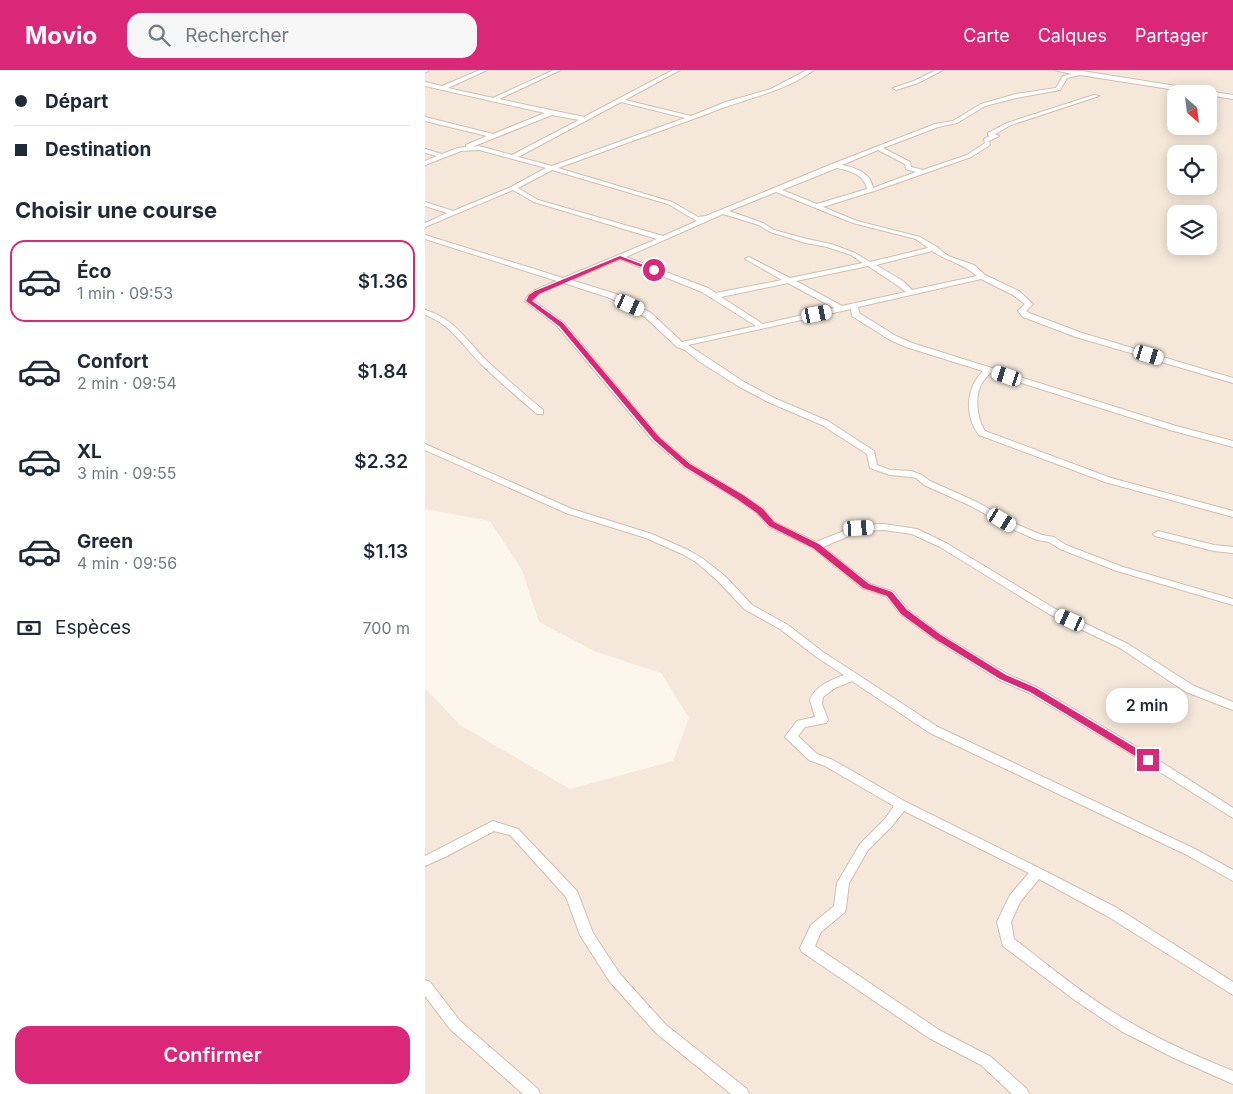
<!DOCTYPE html>
<html lang="fr">
<meta charset="utf-8">
<style>
:root{--surface:#fff;--page:#f6f6f7;--text:#1f2937;--muted:#747a83;--line:#e0e1e3;--accent:#db2777}
body{margin:0;font-family:Inter,sans-serif;background:var(--page);color:var(--text);height:100vh;display:flex;flex-direction:column;font-size:19px;white-space:nowrap}
*{box-sizing:border-box;margin:0}
p{font-size:16px;color:var(--muted)}
.icon{flex:none;width:28px;height:28px;fill:none;stroke:currentColor;stroke-width:2;stroke-linecap:round;stroke-linejoin:round}
.map{position:relative;flex:1;overflow:hidden}
.side{display:flex;flex-direction:column;background:var(--surface);width:425px}
.side>*{flex:none}
.guide{display:grid;align-content:center;height:110px;padding:0 15px;background:var(--surface)}
.needle{width:32px;rotate:152deg}
.fabs{position:absolute;left:742px;top:15px;display:grid;gap:10px}
.fabs a{display:grid;place-items:center;width:50px;height:50px;border-radius:10px;background:var(--surface);box-shadow:0 2px 12px #0003;font-size:25px}
.end{position:absolute;width:22px;height:22px;margin:-11px;border:6px solid #db2777;background:#fff;box-shadow:0 0 0 2px #fff}
.from{border-radius:50%}
.bubble{position:absolute;height:35px;border-radius:15px;background:var(--surface);box-shadow:0 2px 12px #0003;font-size:16px;font-weight:600;line-height:35px;text-align:center}
.car{position:absolute;width:15px;height:30px;margin:-15px -8px;border-radius:6px;box-shadow:0 0 4px 1px #0007;background:linear-gradient(#fff 24%,#345 0 40%,#fff 0 76%,#345 0 86%,#fff 0)}
.guide b{display:flex;align-items:center;gap:18px;height:48px;font-size:19px}
.guide b+b{border-top:1px solid var(--line)}
.guide i{width:12px;height:12px;background:var(--text)}
ul{padding:0;list-style:none}
li{display:flex;align-items:center;gap:15px;height:82px;margin:0 10px 8px;padding:0 5px;border:2px solid transparent;border-radius:15px}
li div{flex:1}
li b{display:block;font-size:19px}
li em{font-style:normal;font-weight:600}
li.active{border-color:var(--accent)}
li>.icon{width:45px;height:45px;stroke-width:1.5}
h2{padding:0 15px;font-size:22px;line-height:60px}
.pay{display:flex;align-items:center;gap:12px;height:55px;padding:0 15px;font-size:19px}
.pay p{margin-inline-start:auto}
.action{display:flex;gap:10px;margin-top:auto;padding:10px 15px}
.action a{flex:1;height:58px;border-radius:15px;background:var(--accent);color:#fff;font-size:20px;font-weight:600;line-height:58px;text-align:center}
header{display:flex;align-items:center;gap:30px;box-sizing:border-box;height:70px;padding:0 25px;background:var(--accent);color:#fff}
header strong{font-size:24px}
nav{display:flex;gap:28px;margin-inline-start:auto;font-size:18px}
.search{width:350px;height:45px;background:var(--page);display:flex;align-items:center;gap:12px;box-sizing:border-box;padding:0 18px;border-radius:15px;color:var(--muted);font-size:19px}
main{display:flex;flex:1;min-height:0}
.map>svg:first-child{display:block}
</style>
<header>
<strong>Movio</strong>
<div class="search"><svg class="icon" aria-label="search" viewBox="0 0 24 24"><circle cx="10" cy="10" r="6"/><path d="M15 15l6 6"/></svg>Rechercher</div>
<nav><a>Carte</a><a>Calques</a><a>Partager</a></nav>
</header>
<main>
<section class="side">
<div class="guide">
<b><i class="from"></i>Départ</b>
<b><i></i>Destination</b>
</div>
<h2>Choisir une course</h2>
<ul>
<li class="active"><svg class="icon" aria-label="car" viewBox="0 0 24 24"><path d="M5 17H2v-5l4-1 3-4h7l3 4 3 1v5h-3M9 17h6M6 11h13"/><circle cx="7" cy="17" r="2"/><circle cx="17" cy="17" r="2"/></svg><div><b>Éco</b><p>1 min · 09:53</p></div><em>$1.36</em></li>
<li><svg class="icon" aria-label="car" viewBox="0 0 24 24"><path d="M5 17H2v-5l4-1 3-4h7l3 4 3 1v5h-3M9 17h6M6 11h13"/><circle cx="7" cy="17" r="2"/><circle cx="17" cy="17" r="2"/></svg><div><b>Confort</b><p>2 min · 09:54</p></div><em>$1.84</em></li>
<li><svg class="icon" aria-label="car" viewBox="0 0 24 24"><path d="M5 17H2v-5l4-1 3-4h7l3 4 3 1v5h-3M9 17h6M6 11h13"/><circle cx="7" cy="17" r="2"/><circle cx="17" cy="17" r="2"/></svg><div><b>XL</b><p>3 min · 09:55</p></div><em>$2.32</em></li>
<li><svg class="icon" aria-label="car" viewBox="0 0 24 24"><path d="M5 17H2v-5l4-1 3-4h7l3 4 3 1v5h-3M9 17h6M6 11h13"/><circle cx="7" cy="17" r="2"/><circle cx="17" cy="17" r="2"/></svg><div><b>Green</b><p>4 min · 09:56</p></div><em>$1.13</em></li>
</ul>
<div class="pay"><svg class="icon" aria-label="cash" viewBox="0 0 24 24"><path d="M3 7h18v10H3z"/><circle cx="12" cy="12" r="2"/></svg>Espèces<p>700 m</p></div>
<div class="action"><a>Confirmer</a></div>
</section>
<div class="map">
<svg width="808" height="1024" viewBox="0 0 808 1024">
<rect width="100%" height="100%" fill="#fdf6ec"/>
<path fill="#f5e8da" fill-rule="evenodd" d="M 0,0 L 808,0 L 808,1024 L 0,1024 L 0,618 L 35,655 L 145,719 L 248,691 L 264,648 L 236,603 L 171,582 L 114,552 L 97,500 L 65,451 L 0,439 ZM 751,24 L 784,24 L 784,56 L 751,56 ZM 751,84 L 784,84 L 784,116 L 751,116 ZM 751,144 L 784,144 L 784,176 L 751,176 Z"/>
<g fill="none" stroke-linecap="round" stroke-linejoin="round">
<g stroke="#d1beb0" stroke-width="2">
<g id="minor">
<polygon points="0,0 4,0 0,3"/>
<path d="M 55,0 L 62,0 L 23,18 L 68,28 L 129,0 L 136,0 L 74,29 L 159,47 L 248,0 L 255,0 L 200,30 L 266,46 L 301,32 L 346,19 L 382,0 L 389,0 C 358,23 317,29 282,44 L 133,98 L 247,132 L 273,147 L 281,146 L 407,94 L 510,54 L 528,51 L 556,34 L 591,24 L 631,18 L 638,6 L 647,4 L 629,0 L 657,1 L 808,25 L 808,29 L 655,5 L 642,8 L 635,20 L 591,28 L 560,36 L 532,53 L 513,57 L 458,78 L 485,92 L 486,97 L 498,100 L 542,85 L 560,73 L 559,69 L 565,66 L 563,65 L 563,63 L 582,53 L 669,25 L 674,26 L 586,55 L 570,64 L 574,66 L 564,71 L 565,75 L 546,87 L 452,120 L 398,137 L 432,151 L 495,167 L 512,177 L 523,186 L 549,195 L 560,205 L 594,221 L 608,234 L 601,241 L 604,243 L 657,263 L 808,308 L 808,313 L 651,267 L 598,247 L 593,241 L 600,234 L 588,225 L 556,209 L 433,237 L 434,243 L 471,266 L 487,273 L 751,356 L 808,371 L 808,377 L 745,360 L 565,303 C 563,306 559,309 557,313 C 549,326 552,349 560,361 L 686,408 L 808,441 L 808,447 L 680,412 L 554,365 C 539,345 541,318 558,301 L 481,277 L 465,270 L 427,246 L 426,239 L 263,275 L 319,312 L 349,328 L 403,351 L 449,381 L 452,395 L 465,400 L 486,401 L 497,405 L 505,411 L 552,432 L 593,455 L 617,465 L 629,467 L 641,475 L 698,497 L 808,529 L 808,535 L 692,501 L 635,479 L 624,472 L 612,470 L 587,459 L 546,436 L 499,415 L 491,408 L 486,407 L 465,405 L 445,398 L 442,384 L 397,355 L 343,332 L 313,316 L 275,292 L 260,280 L 252,277 L 220,247 L 185,228 L 139,213 C 129,217 113,221 108,230 L 139,253 L 234,367 L 266,394 L 318,425 L 338,439 L 349,452 L 391,472 L 434,455 L 459,454 L 492,459 L 521,473 L 632,540 L 703,574 L 769,616 L 808,632 L 808,640 L 761,622 L 695,578 L 624,544 L 515,477 L 487,464 L 459,460 L 436,461 L 398,477 L 445,514 L 469,522 L 483,540 L 517,565 L 582,604 L 612,617 L 727,686 L 808,738 L 808,748 L 719,692 L 604,623 L 574,610 L 509,569 L 475,544 L 461,526 L 437,518 L 388,478 L 343,456 L 332,443 L 312,429 L 260,398 L 228,371 L 133,257 L 100,231 C 105,219 121,216 132,211 L 0,169 L 0,165 L 138,208 L 232,169 L 109,132 L 88,120 L 0,157 L 0,153 L 22,143 L 0,136 L 0,132 L 28,141 L 86,117 L 121,98 L 54,80 L 36,81 L 0,95 L 0,91 L 12,86 L 0,83 L 0,79 L 17,84 L 33,78 L 41,77 L 41,75 L 62,66 L 0,51 L 0,47 L 68,64 L 120,43 L 0,16 L 0,12 L 17,16 ZM 196,32 L 260,48 L 127,96 L 93,87 ZM 127,45 L 154,50 L 87,85 L 54,76 L 47,77 ZM 453,80 L 480,94 L 481,99 L 491,102 L 448,118 C 445,102 431,98 417,95 ZM 412,98 C 425,101 439,104 442,119 L 392,134 L 357,120 ZM 127,100 L 243,134 L 272,151 L 238,166 L 113,130 L 93,118 ZM 351,122 L 428,153 L 491,169 L 503,178 L 445,192 L 430,183 L 406,174 L 382,169 L 349,160 L 338,153 L 304,141 ZM 298,144 L 334,155 L 345,162 L 381,173 L 402,177 L 426,185 L 438,193 L 365,208 L 324,187 L 320,189 L 322,190 L 357,210 L 291,223 L 283,218 L 201,187 ZM 507,181 C 522,191 539,194 552,206 L 487,220 L 478,211 L 451,195 ZM 195,189 L 277,222 L 331,256 L 257,272 L 226,243 L 191,224 L 146,210 ZM 443,196 L 472,215 L 481,222 L 417,236 L 371,211 ZM 363,213 L 409,238 L 338,254 L 296,227 Z"/>
<polygon points="511,0 518,0 493,13 471,20 468,18 489,11"/>
<path d="M 0,240 C 29,248 42,271 62,291 C 80,308 99,324 118,340 L 118,344 L 112,344 C 93,328 75,312 57,295 C 38,276 26,254 0,245 Z"/>
<path d="M 0,374 L 147,439 L 227,464 L 263,480 L 277,488 L 301,507 L 327,535 L 363,555 L 398,582 L 513,657 L 770,779 L 808,800 L 808,811 L 762,785 L 505,663 L 427,611 L 410,618 L 398,627 L 397,634 L 403,650 L 401,653 L 380,657 L 373,666 L 392,684 L 408,690 L 481,732 L 616,799 L 692,838 L 808,912 L 808,925 L 682,846 L 614,809 L 595,832 L 586,852 L 589,869 C 623,895 655,922 691,944 C 728,967 768,985 808,1001 L 808,1014 L 749,988 L 696,961 L 651,931 L 578,876 L 572,852 L 585,825 L 604,803 L 479,741 L 467,756 L 443,780 L 424,813 L 421,838 L 420,842 L 396,862 L 390,876 L 514,960 L 566,987 L 602,1019 L 604,1024 L 587,1024 L 556,995 L 504,968 L 377,882 L 375,878 L 386,855 L 409,836 L 412,813 L 435,774 L 459,750 L 469,736 L 400,696 L 384,690 L 360,667 L 372,651 L 390,647 L 385,630 C 390,616 406,610 419,605 L 390,586 L 355,559 L 319,539 L 293,511 L 271,492 L 257,484 L 221,468 L 141,443 L 0,380 Z"/>
<polygon points="733,461 789,475 808,477 808,483 789,481 730,466 728,464"/>
<polygon points="68,751 93,759 152,821 168,863 195,904 241,955 322,1019 324,1024 306,1024 231,963 185,912 155,865 141,827 85,765 69,761 22,786 0,796 0,786"/>
<polygon points="0,910 5,912 35,951 113,1019 115,1024 98,1024 25,959 0,926"/>
</g>
</g>
<use href="#minor" fill="#fff" fill-rule="evenodd"/>
</g>
<polygon fill="#db2777" points="195,186 232,200 227,201 195,189 114,224 107,231 138,253 234,367 265,394 318,425 338,439 349,452 394,474 444,514 467,522 482,540 516,565 581,605 611,618 726,687 726,692 720,692 605,622 575,609 510,569 476,544 462,526 438,518 388,478 344,456 332,443 312,429 260,397 229,370 134,256 101,231 104,225 110,221"/>
</svg>
<div class="fabs">
<a><svg class="needle" viewBox="-14 -14 28 28"><path d="M0-13l5 13h-10z" fill="#e53935"/><path d="M0 13l5-13h-10z" fill="#747a83"/></svg></a>
<a><svg class="icon" aria-label="locate" viewBox="0 0 24 24"><circle cx="12" cy="12" r="6"/><path d="M12 2v4M12 18v4M2 12h4M18 12h4"/></svg></a>
<a><svg class="icon" aria-label="layers" viewBox="0 0 24 24"><path d="M12 4l9 5-9 5-9-5zM3 14l9 5 9-5"/></svg></a>
</div>
<i class="end from" style="left:229px;top:200px"></i>
<i class="end" style="left:723px;top:690px"></i>
<div class="bubble" style="left:681px;top:618px;width:82px">2 min</div>
<i class="car" style="left:205px;top:235px;rotate:114deg"></i>
<i class="car" style="left:392px;top:244px;rotate:79deg"></i>
<i class="car" style="left:724px;top:285px;rotate:107deg"></i>
<i class="car" style="left:582px;top:306px;rotate:288deg"></i>
<i class="car" style="left:577px;top:450px;rotate:121deg"></i>
<i class="car" style="left:434px;top:458px;rotate:87deg"></i>
<i class="car" style="left:645px;top:550px;rotate:295deg"></i>
</div>
</main>
